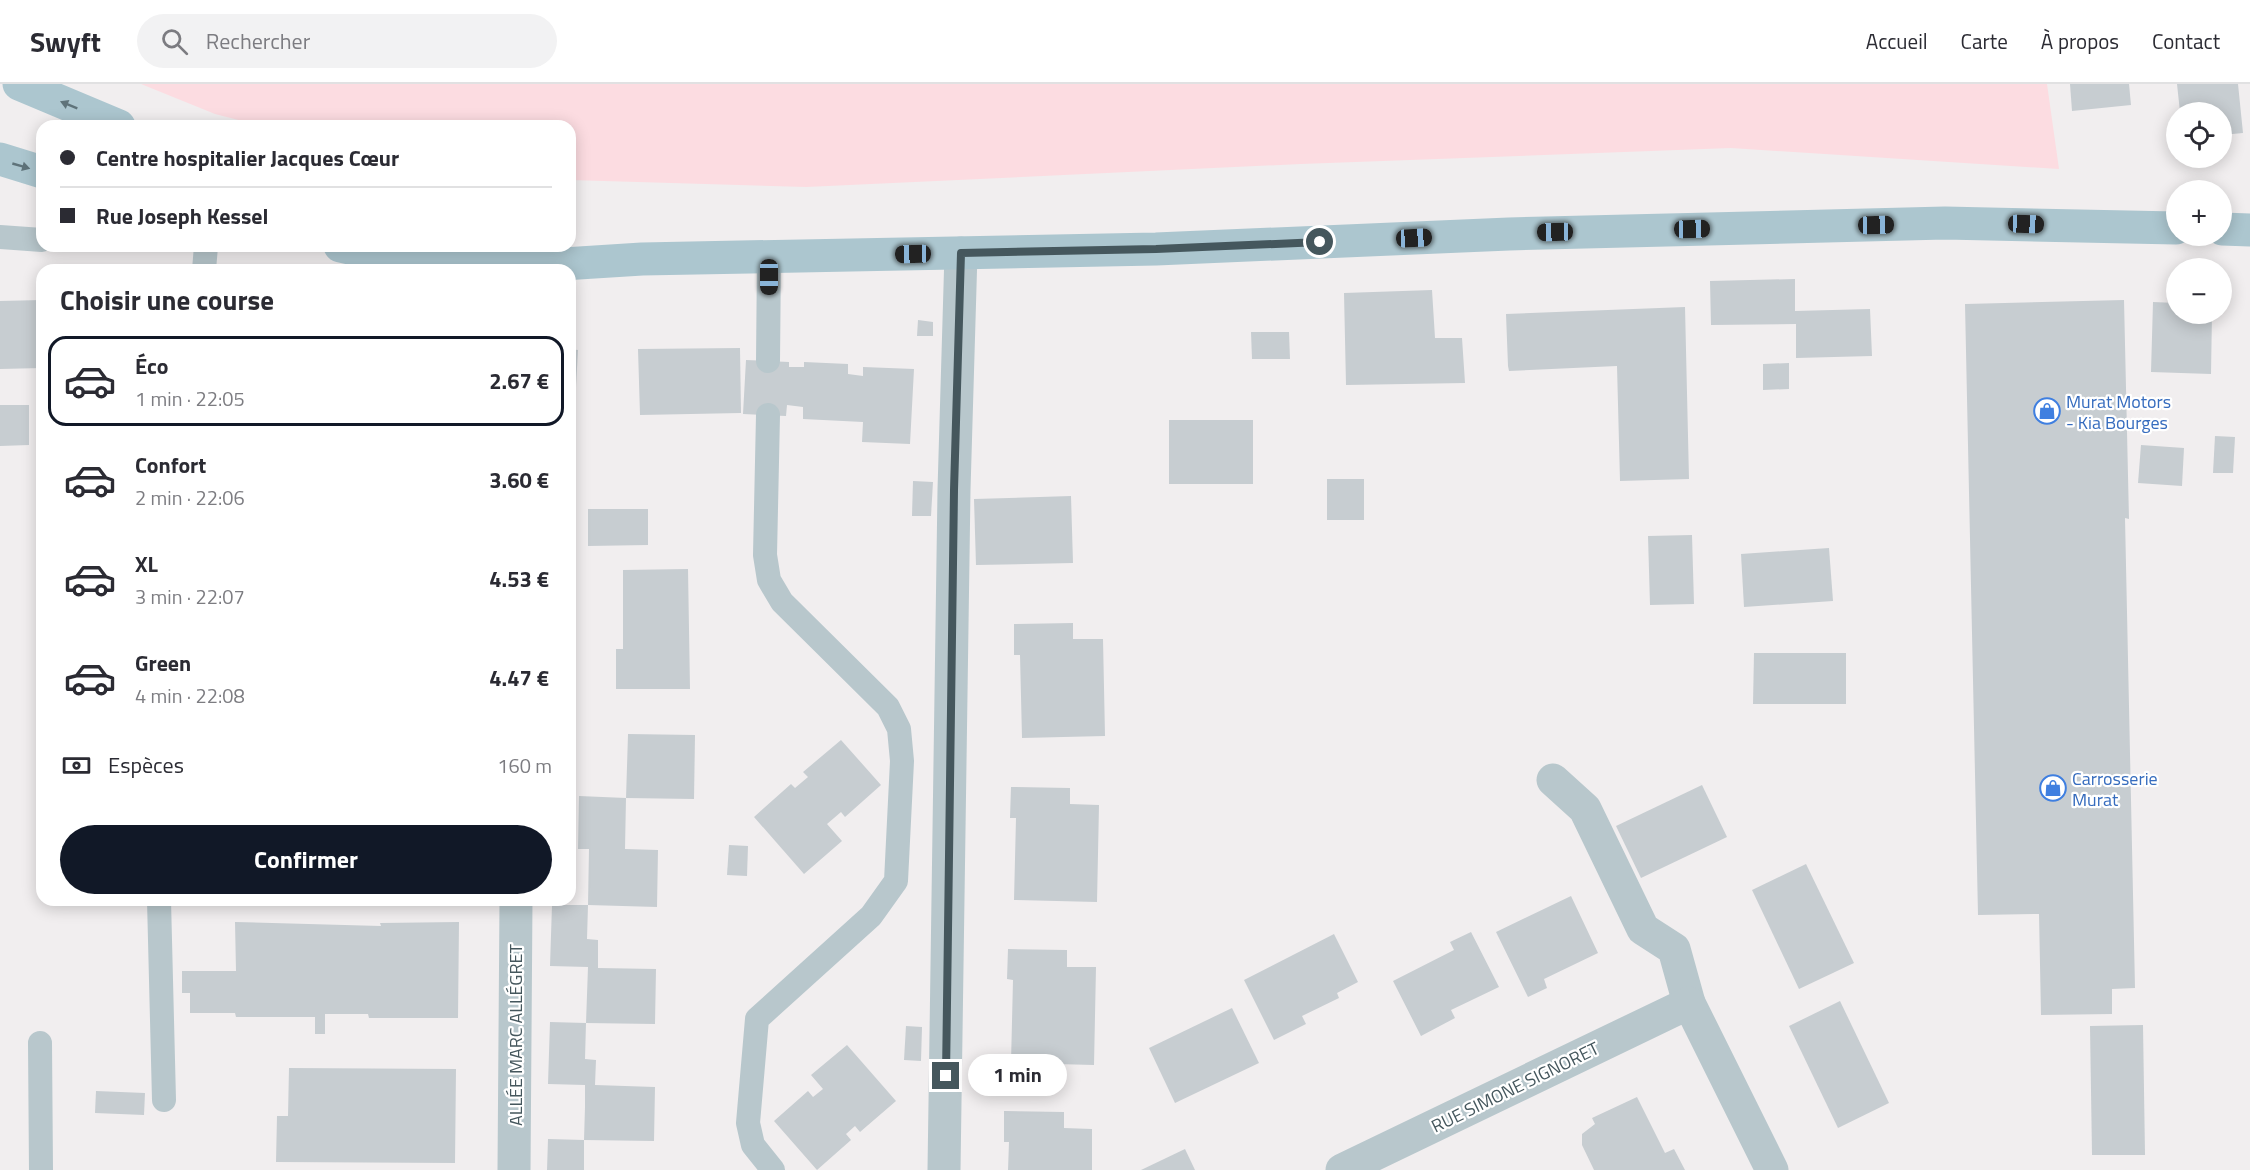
<!DOCTYPE html>
<html lang="fr">
<meta charset="utf-8">
<style>
:root{--surface:#fff;--page:#f2f2f3;--text:#2b2b33;--muted:#7c7c81;--line:#e1e1e2;--accent:#111827}
body{margin:0;font-family:"Titillium Web",sans-serif;background:var(--page);color:var(--text);height:100vh;display:flex;flex-direction:column;font-size:22px;white-space:nowrap}
*{box-sizing:border-box;margin:0}
p{font-size:20px;color:var(--muted)}
.icon{flex:none;width:33px;height:33px;fill:none;stroke:currentColor;stroke-width:2;stroke-linecap:round;stroke-linejoin:round}
.map{position:relative;flex:1;overflow:hidden}
.drawer{position:absolute;left:36px;top:180px;width:540px;height:642px;display:flex;flex-direction:column;background:var(--surface);border-radius:18px;box-shadow:0 3px 15px #0003}
.drawer>*{flex:none}
.top-card{position:absolute;left:36px;top:36px;width:540px;height:132px;border-radius:18px;box-shadow:0 3px 15px #0003;display:grid;align-content:center;height:132px;padding:0 24px;background:var(--surface)}
.buttons{position:absolute;left:2166px;top:18px;display:grid;gap:12px}
.buttons a{display:grid;place-items:center;width:66px;height:66px;border-radius:50%;background:var(--surface);box-shadow:0 3px 15px #0003;font-size:30px}
.end{position:absolute;width:27px;height:27px;margin:-14px;border:8px solid #45575d;background:#fff;box-shadow:0 0 0 3px #fff}
.from{border-radius:50%}
.bubble{position:absolute;height:42px;border-radius:21px;background:var(--surface);box-shadow:0 3px 15px #0003;font-size:20px;font-weight:700;line-height:42px;text-align:center}
.car{position:absolute;width:18px;height:36px;margin:-18px -9px;border-radius:8px;box-shadow:0 0 4px 2px #0007;background:linear-gradient(#222 24%,#8ab4d8 0 40%,#222 0 76%,#8ab4d8 0 86%,#222 0)}
.top-card b{display:flex;align-items:center;gap:21px;height:57px;font-size:22px}
.top-card b+b{border-top:2px solid var(--line)}
.top-card i{width:15px;height:15px;background:var(--text)}
ul{padding:0;list-style:none}
li{display:flex;align-items:center;gap:18px;height:90px;margin:0 12px 9px;padding:0 12px;border:3px solid transparent;border-radius:18px}
li div{flex:1}
li b{display:block;font-size:22px}
li em{font-style:normal;font-weight:700}
li.current{border-color:var(--accent)}
li>.icon{width:54px;height:54px;stroke-width:1.5}
h2{padding:0 24px;font-size:27px;line-height:72px}
.pay{display:flex;align-items:center;gap:15px;height:66px;padding:0 24px;font-size:22px}
.pay p{margin-inline-start:auto}
.primary-button{display:flex;gap:12px;margin-top:auto;padding:12px 24px}
.primary-button a{flex:1;height:69px;border-radius:36px;background:var(--accent);color:#fff;font-size:24px;font-weight:700;line-height:69px;text-align:center}
header{display:flex;align-items:center;gap:36px;box-sizing:border-box;height:84px;padding:0 30px;background:var(--surface);border-bottom:2px solid var(--line)}
header strong{font-size:28px}
nav{display:flex;gap:33px;margin-inline-start:auto;font-size:21px}
.search{width:420px;height:54px;background:var(--page);display:flex;align-items:center;gap:15px;box-sizing:border-box;padding:0 21px;border-radius:33px;color:var(--muted);font-size:22px}
.map>svg:first-child{display:block}
</style>
<header>
<strong>Swyft</strong>
<div class="search"><svg class="icon" aria-label="search" viewBox="0 0 24 24"><circle cx="10" cy="10" r="6"/><path d="M15 15l6 6"/></svg>Rechercher</div>
<nav><a>Accueil</a><a>Carte</a><a>À propos</a><a>Contact</a></nav>
</header>
<div class="map">
<svg width="2250" height="1086" viewBox="0 0 2250 1086">
<rect width="100%" height="100%" fill="#f1eeef"/>
<polygon fill="#fcdce1" points="141,0 2047,0 2059,85 1731,64 1301,80 806,103 570,96 570,42 262,42 215,30"/>
<g fill="#c7cdd1">
<polygon points="2070,0 2129,0 2131,21 2072,27"/>
<polygon points="2177,0 2238,0 2243,49 2222,51 2222,28 2180,28"/>
<polygon points="1795,195 1795,227 1870,225 1872,272 1796,274 1796,240 1711,241 1710,197"/>
<polygon points="1432,206 1435,254 1462,254 1465,299 1346,301 1344,209"/>
<polygon points="42,216 42,284 0,285 0,217"/>
<polygon points="2124,216 2129,435 2125,434 2135,904 2112,905 2112,930 2041,931 2039,830 1978,831 1965,220"/>
<polygon points="2153,218 2176,219 2176,230 2212,230 2211,290 2151,288"/>
<polygon points="1685,223 1689,395 1620,397 1617,282 1509,287 1508,282 1506,230"/>
<polygon points="918,236 933,238 933,252 917,252"/>
<polygon points="1251,248 1289,248 1290,275 1252,275"/>
<polygon points="740,264 741,329 640,331 638,265"/>
<polygon points="570,265 578,266 575,321 570,320"/>
<polygon points="746,276 789,278 789,283 804,283 804,278 848,280 848,290 863,292 863,283 914,285 910,360 862,358 863,338 803,335 803,323 787,321 786,332 743,330"/>
<polygon points="1789,279 1789,305 1763,306 1763,280"/>
<polygon points="0,321 29,321 29,361 0,362"/>
<rect x="1169" y="336" width="84" height="64"/>
<polygon points="2215,352 2235,353 2233,389 2213,389"/>
<polygon points="2141,361 2184,364 2182,402 2138,399"/>
<rect x="1327" y="395" width="37" height="41"/>
<polygon points="913,397 933,398 931,432 912,432"/>
<polygon points="1071,412 1073,479 976,481 974,415"/>
<polygon points="588,425 648,425 648,461 588,462"/>
<polygon points="1692,451 1694,520 1650,521 1648,452"/>
<polygon points="1829,464 1833,517 1744,523 1741,470"/>
<polygon points="688,485 690,605 616,605 616,565 623,565 623,486"/>
<polygon points="1073,539 1073,555 1103,555 1105,652 1022,654 1020,571 1014,571 1014,540"/>
<polygon points="1754,569 1846,569 1846,620 1753,620"/>
<polygon points="628,650 695,651 694,715 626,714"/>
<polygon points="841,656 881,701 845,733 841,728 827,740 842,757 804,790 754,733 791,700 795,704 808,693 803,688"/>
<polygon points="1702,701 1727,753 1641,794 1616,742"/>
<polygon points="1011,703 1070,704 1070,720 1099,721 1097,818 1014,816 1016,734 1010,734"/>
<polygon points="579,712 626,714 625,765 658,766 657,823 588,821 589,765 578,765"/>
<polygon points="729,761 748,762 747,792 727,791"/>
<polygon points="1806,780 1854,879 1799,905 1752,806"/>
<polygon points="1571,812 1598,869 1544,895 1547,904 1528,913 1496,848"/>
<polygon points="552,821 588,821 587,855 598,856 598,884 656,885 655,940 586,939 588,883 550,882"/>
<polygon points="235,838 381,842 380,839 459,838 458,934 369,934 368,930 325,930 325,950 315,950 315,933 236,933 235,929 190,929 190,909 182,909 182,887 236,887"/>
<polygon points="1471,848 1499,903 1451,926 1455,934 1421,952 1393,897 1454,866 1450,858"/>
<polygon points="1334,850 1358,898 1337,909 1339,914 1302,932 1306,940 1274,956 1244,896"/>
<polygon points="1008,865 1067,866 1067,883 1096,883 1094,981 1011,979 1013,896 1007,895"/>
<polygon points="1840,917 1889,1019 1838,1044 1789,942"/>
<polygon points="1232,924 1259,979 1175,1019 1149,964"/>
<polygon points="550,938 586,939 585,975 596,976 595,1001 655,1003 654,1057 584,1056 584,1086 547,1086 548,1055 584,1056 585,1023 585,1001 548,1000"/>
<polygon points="2143,941 2145,1071 2092,1071 2090,942"/>
<polygon points="906,942 922,943 921,977 904,976"/>
<polygon points="847,961 896,1017 860,1048 855,1042 846,1050 851,1056 817,1086 774,1037 808,1007 813,1013 823,1005 811,991"/>
<polygon points="289,984 456,985 455,1079 276,1078 277,1032 288,1032"/>
<polygon points="96,1007 145,1009 144,1031 95,1029"/>
<polygon points="1637,1013 1665,1069 1674,1065 1685,1086 1594,1086 1582,1061 1582,1050 1595,1040 1592,1034"/>
<polygon points="1004,1027 1064,1028 1064,1044 1092,1045 1092,1086 1008,1086 1009,1058 1004,1058"/>
<polygon points="1185,1065 1195,1086 1141,1086"/>
</g>
<g fill="none" stroke-linecap="round" stroke-linejoin="round">
<g stroke="#b8c7cc" stroke-width="24">
<polyline points="0,153 42,156"/>
<polyline points="204,186 206,162"/>
<polyline points="768,277 769,172"/>
<polyline points="768,331 765,471 769,496 782,518 888,623 899,645 902,677 896,797 871,832 757,935 748,1039 753,1061 773,1086"/>
<polyline points="159,816 164,1016"/>
<polyline points="40,959 41,1086"/>
</g>
<g stroke="#b8c7cc" stroke-width="33">
<polyline points="1553,696 1585,725 1643,845 1674,865 1689,919"/>
<polyline points="514,1086 516,816"/>
<polyline points="944,1086 954,406 961,169"/>
<polyline points="1342,1086 1689,919 1772,1086"/>
</g>
<g stroke="#acc6cf" stroke-width="33">
<polyline points="19,0 119,42"/>
<polyline points="0,75 42,88"/>
<polyline points="2222,145 2250,146"/>
<polyline points="340,162 398,175 500,184 642,175 1156,165 1509,150 1945,139 2176,144"/>
</g>
</g>
<defs><path id="oneway-solid" d="M-6-.8H1V-3.2L6.5 0L1 3.2V.8H-6Z" transform="scale(1.5)"/></defs>
<g fill="#5f737a">
<use href="#oneway-solid" transform="translate(69 21) rotate(-158)"/>
<use href="#oneway-solid" transform="translate(21 82) rotate(16)"/>
</g>
<g fill="none" stroke-linecap="round" stroke-linejoin="round">
<polyline stroke="#45575d" stroke-width="8" points="946,992 954,406 961,169 1156,165 1320,158"/>
</g>
<defs>
<g id="shop-ring" transform="scale(1.35)"><circle r="9.5" fill="#fff" stroke="#3f7fe0" stroke-width="1.5"/><path d="M-5-2.5h2.3a2.7 3.5 0 0 1 5.4 0H5L5.5 6h-11ZM-1.5-2.5h3a1.5 2.3 0 0 0-3 0Z" fill="#3f7fe0"/></g>
</defs>
<g fill-rule="evenodd">
<use href="#shop-ring" x="2047" y="327"/>
<use href="#shop-ring" x="2053" y="704"/>
</g>
<g text-anchor="middle" dominant-baseline="central" stroke-width="4.5" stroke-linejoin="round" paint-order="stroke">
<g font-size="18" fill="#366cbe" stroke="#fff" text-anchor="start">
<text x="2066" y="317">Murat Motors<tspan x="2066" dy="21">- Kia Bourges</tspan></text>
<text x="2072" y="694">Carrosserie<tspan x="2072" dy="21">Murat</tspan></text>
</g>
<g font-size="18" fill="#45575d" stroke="#fff">
<text transform="translate(515 951) rotate(-90)">ALLÉE MARC ALLÉGRET</text>
<text transform="translate(1515 1003) rotate(-26)">RUE SIMONE SIGNORET</text>
</g>
</g>
</svg>
<div class="buttons">
<a><svg class="icon" aria-label="locate" viewBox="0 0 24 24"><circle cx="12" cy="12" r="6"/><path d="M12 2v4M12 18v4M2 12h4M18 12h4"/></svg></a>
<a>+</a>
<a>−</a>
</div>
<i class="end from" style="left:1320px;top:158px"></i>
<i class="end" style="left:946px;top:992px"></i>
<div class="bubble" style="left:968px;top:970px;width:99px">1 min</div>
<i class="car" style="left:2026px;top:140px;rotate:92deg"></i>
<i class="car" style="left:1876px;top:141px;rotate:89deg"></i>
<i class="car" style="left:1692px;top:145px;rotate:89deg"></i>
<i class="car" style="left:1555px;top:148px;rotate:269deg"></i>
<i class="car" style="left:1414px;top:154px;rotate:87deg"></i>
<i class="car" style="left:913px;top:170px;rotate:269deg"></i>
<i class="car" style="left:769px;top:193px;rotate:180deg"></i>
<div class="top-card">
<b><i class="from"></i>Centre hospitalier Jacques Cœur</b>
<b><i></i>Rue Joseph Kessel</b>
</div>
<section class="drawer">
<h2>Choisir une course</h2>
<ul>
<li class="current"><svg class="icon" aria-label="car" viewBox="0 0 24 24"><path d="M5 17H2v-5l4-1 3-4h7l3 4 3 1v5h-3M9 17h6M6 11h13"/><circle cx="7" cy="17" r="2"/><circle cx="17" cy="17" r="2"/></svg><div><b>Éco</b><p>1 min · 22:05</p></div><em>2.67 €</em></li>
<li><svg class="icon" aria-label="car" viewBox="0 0 24 24"><path d="M5 17H2v-5l4-1 3-4h7l3 4 3 1v5h-3M9 17h6M6 11h13"/><circle cx="7" cy="17" r="2"/><circle cx="17" cy="17" r="2"/></svg><div><b>Confort</b><p>2 min · 22:06</p></div><em>3.60 €</em></li>
<li><svg class="icon" aria-label="car" viewBox="0 0 24 24"><path d="M5 17H2v-5l4-1 3-4h7l3 4 3 1v5h-3M9 17h6M6 11h13"/><circle cx="7" cy="17" r="2"/><circle cx="17" cy="17" r="2"/></svg><div><b>XL</b><p>3 min · 22:07</p></div><em>4.53 €</em></li>
<li><svg class="icon" aria-label="car" viewBox="0 0 24 24"><path d="M5 17H2v-5l4-1 3-4h7l3 4 3 1v5h-3M9 17h6M6 11h13"/><circle cx="7" cy="17" r="2"/><circle cx="17" cy="17" r="2"/></svg><div><b>Green</b><p>4 min · 22:08</p></div><em>4.47 €</em></li>
</ul>
<div class="pay"><svg class="icon" aria-label="cash" viewBox="0 0 24 24"><path d="M3 7h18v10H3z"/><circle cx="12" cy="12" r="2"/></svg>Espèces<p>160 m</p></div>
<div class="primary-button"><a>Confirmer</a></div>
</section>
</div>
